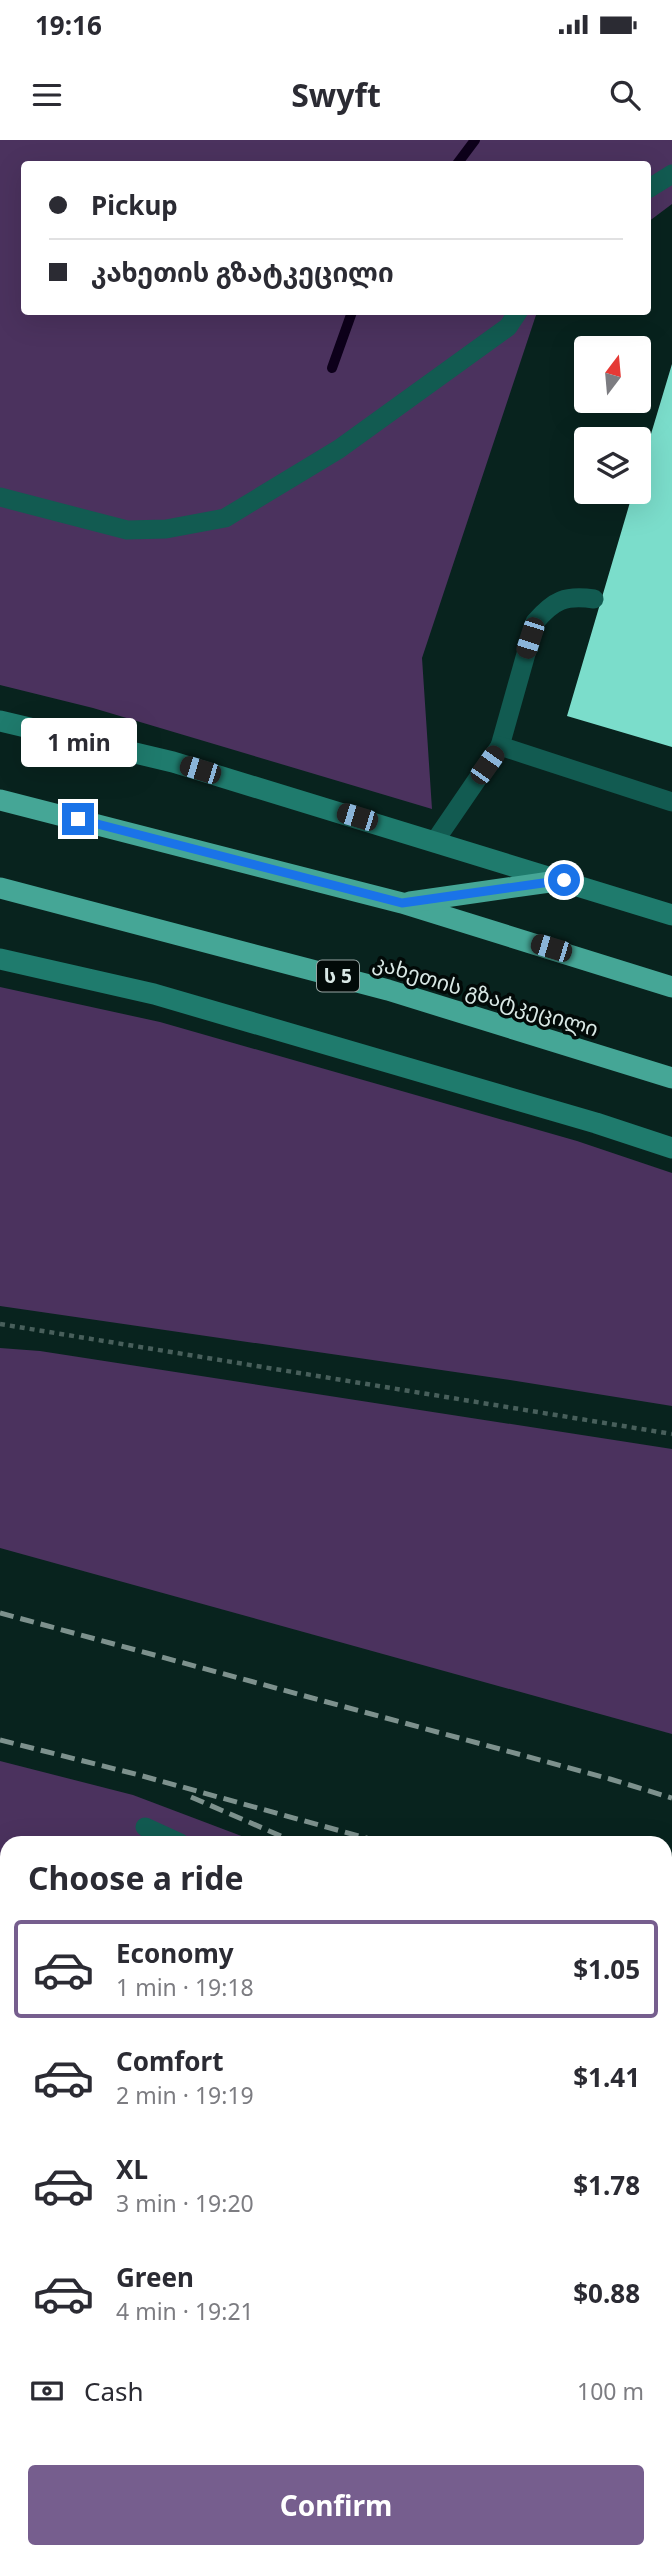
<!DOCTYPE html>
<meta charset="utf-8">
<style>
:root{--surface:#fff;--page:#f2f2f3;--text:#2b2b33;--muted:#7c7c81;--line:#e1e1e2;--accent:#765e8e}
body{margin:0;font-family:"Noto Sans","Noto Sans Georgian",sans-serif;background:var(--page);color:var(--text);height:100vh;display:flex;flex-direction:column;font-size:26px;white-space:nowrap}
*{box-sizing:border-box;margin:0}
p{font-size:23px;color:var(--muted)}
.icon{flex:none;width:38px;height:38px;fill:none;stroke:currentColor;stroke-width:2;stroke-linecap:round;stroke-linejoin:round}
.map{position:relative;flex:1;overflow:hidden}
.sheet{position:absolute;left:0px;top:1696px;width:672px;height:723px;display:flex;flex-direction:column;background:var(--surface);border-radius:21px 21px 0 0;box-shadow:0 7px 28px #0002}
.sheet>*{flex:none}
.top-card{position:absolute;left:21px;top:21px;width:630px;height:154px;border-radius:7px;box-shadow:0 7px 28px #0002;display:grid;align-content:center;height:154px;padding:0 28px;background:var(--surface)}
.needle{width:46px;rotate:16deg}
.fabs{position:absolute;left:574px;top:196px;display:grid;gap:14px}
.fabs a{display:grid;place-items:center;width:77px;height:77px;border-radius:7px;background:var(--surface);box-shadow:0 7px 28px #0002;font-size:35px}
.end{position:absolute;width:32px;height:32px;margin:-16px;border:9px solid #1a73e8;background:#fff;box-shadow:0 0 0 4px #fff}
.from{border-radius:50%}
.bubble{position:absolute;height:49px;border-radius:7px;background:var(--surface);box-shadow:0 7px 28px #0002;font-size:23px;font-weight:700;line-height:49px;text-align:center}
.car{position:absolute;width:21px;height:42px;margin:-21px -10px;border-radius:9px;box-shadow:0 0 5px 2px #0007;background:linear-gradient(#222 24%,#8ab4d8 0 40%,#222 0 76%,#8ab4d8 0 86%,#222 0)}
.top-card b{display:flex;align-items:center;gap:24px;height:66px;font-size:26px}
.top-card b+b{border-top:2px solid var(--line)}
.top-card i{width:18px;height:18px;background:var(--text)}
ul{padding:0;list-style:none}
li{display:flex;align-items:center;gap:21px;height:98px;margin:0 14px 10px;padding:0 14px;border:4px solid transparent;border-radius:7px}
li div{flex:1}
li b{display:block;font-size:26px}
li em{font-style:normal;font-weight:700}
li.current{border-color:var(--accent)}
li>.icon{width:63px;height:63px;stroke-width:1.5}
h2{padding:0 28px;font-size:32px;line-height:84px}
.pay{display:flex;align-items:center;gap:18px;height:77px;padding:0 28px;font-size:26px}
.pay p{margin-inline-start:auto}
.cta{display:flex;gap:14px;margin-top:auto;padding:14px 28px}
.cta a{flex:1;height:80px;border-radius:7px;background:var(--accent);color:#fff;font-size:28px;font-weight:700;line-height:80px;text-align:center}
.status{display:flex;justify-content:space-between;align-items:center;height:49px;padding:0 35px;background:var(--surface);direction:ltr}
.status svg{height:19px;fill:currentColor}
header{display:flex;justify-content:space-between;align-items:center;height:91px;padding:0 28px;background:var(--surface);font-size:32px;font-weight:700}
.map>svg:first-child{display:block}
</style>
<div class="status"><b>19:16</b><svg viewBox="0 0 49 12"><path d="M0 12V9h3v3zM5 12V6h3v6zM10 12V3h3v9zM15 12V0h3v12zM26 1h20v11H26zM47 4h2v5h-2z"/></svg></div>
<header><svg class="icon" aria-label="menu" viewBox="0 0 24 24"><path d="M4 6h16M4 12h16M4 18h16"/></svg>Swyft<svg class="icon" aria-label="search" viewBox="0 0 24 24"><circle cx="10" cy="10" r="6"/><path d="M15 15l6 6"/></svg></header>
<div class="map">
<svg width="672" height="2417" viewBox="0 0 672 2417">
<rect width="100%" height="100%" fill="#08231e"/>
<g fill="#4b325e">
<polygon points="0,0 672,0 672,64 648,82 648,24 24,24 24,172 537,172 422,518 432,669 93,568 0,545"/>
<polygon points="0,847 160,882 577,1001 672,1033 672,1266 510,1240 0,1166"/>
<polygon points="0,1208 40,1211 672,1309 672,1594 0,1408"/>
<polygon points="0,1621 133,1655 260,1703 7,1703 7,2412 424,2412 424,2417 0,2417"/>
</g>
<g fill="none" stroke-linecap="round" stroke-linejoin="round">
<g stroke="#0d001a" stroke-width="10">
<polyline points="457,24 475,0"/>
<polyline points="332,228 352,172"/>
</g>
</g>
<g fill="#7bddcb">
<polygon points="672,224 672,607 567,576 633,352 639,352 639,334"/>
<polygon points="672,2045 672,2163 665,2157 665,2054"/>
</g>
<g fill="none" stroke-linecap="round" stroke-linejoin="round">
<polyline stroke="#485f5b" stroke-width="4.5" stroke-dasharray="5 5" stroke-linecap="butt" points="0,1184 672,1294"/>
<g stroke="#125b51" stroke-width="19">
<polyline points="648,49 672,34"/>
<polyline points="0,357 127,390 166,389 225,378 339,309 508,187 518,172"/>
<path d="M 500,606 L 535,482 C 554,460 565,455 594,459"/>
<polyline points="435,701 500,606 672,662"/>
<polyline points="145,1687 180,1703"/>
<polyline points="665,2301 672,2305"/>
<polyline points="403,2412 403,2417"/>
<polyline points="135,2417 139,2412"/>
</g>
<g stroke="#1f7b6d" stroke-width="21">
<polyline points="0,581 173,622 672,775"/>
<polyline points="0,819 154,854 596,983 672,1008"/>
</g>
<g stroke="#45a696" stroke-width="21">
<polyline points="0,660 402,763 672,847"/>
<polyline points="0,748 388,850 672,938"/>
<polyline points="410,762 564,740"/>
</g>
<g stroke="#7d918d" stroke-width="5" stroke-dasharray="14 7" stroke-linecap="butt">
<polyline points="0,1473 610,1639 672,1658"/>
<polyline points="0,1600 139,1635 384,1703"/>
<polyline points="191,1657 297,1703"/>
<polyline points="665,1776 672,1778"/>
<polyline points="665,1812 672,1814"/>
<polyline points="665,1978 672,1984"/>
</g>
</g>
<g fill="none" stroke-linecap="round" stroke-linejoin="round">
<polyline stroke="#1a73e8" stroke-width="9" points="78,679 402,763 564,740"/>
</g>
<g text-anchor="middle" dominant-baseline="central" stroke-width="7" stroke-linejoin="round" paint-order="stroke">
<rect fill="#020a08" stroke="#98a5a3" stroke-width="2" x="317" y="820.5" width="42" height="31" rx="5"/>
<g font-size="19" font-weight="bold" fill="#d9e8e5">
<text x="338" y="836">ს 5</text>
</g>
<g font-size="21" fill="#d9e8e5" stroke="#020a08">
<text transform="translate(486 855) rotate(17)">კახეთის გზატკეცილი</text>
</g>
</g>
</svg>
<div class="fabs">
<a><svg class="needle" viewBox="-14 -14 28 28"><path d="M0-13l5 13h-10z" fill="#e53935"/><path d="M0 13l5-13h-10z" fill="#7c7c81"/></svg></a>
<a><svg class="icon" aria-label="layers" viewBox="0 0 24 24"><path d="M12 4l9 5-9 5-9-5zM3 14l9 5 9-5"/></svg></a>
</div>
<i class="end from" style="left:564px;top:740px"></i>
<i class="end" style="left:78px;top:679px"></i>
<div class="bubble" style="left:21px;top:578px;width:116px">1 min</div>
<i class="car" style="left:530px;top:498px;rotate:198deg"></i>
<i class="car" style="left:487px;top:625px;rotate:35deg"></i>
<i class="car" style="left:200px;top:630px;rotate:287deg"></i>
<i class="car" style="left:357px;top:677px;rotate:287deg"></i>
<i class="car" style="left:551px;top:808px;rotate:287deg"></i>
<div class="top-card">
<b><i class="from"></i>Pickup</b>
<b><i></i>კახეთის გზატკეცილი</b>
</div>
<section class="sheet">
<h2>Choose a ride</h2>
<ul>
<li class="current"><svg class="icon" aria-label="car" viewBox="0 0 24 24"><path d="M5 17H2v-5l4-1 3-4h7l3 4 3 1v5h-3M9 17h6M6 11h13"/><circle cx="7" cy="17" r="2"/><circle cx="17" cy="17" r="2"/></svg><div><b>Economy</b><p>1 min · 19:18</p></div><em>$1.05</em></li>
<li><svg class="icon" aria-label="car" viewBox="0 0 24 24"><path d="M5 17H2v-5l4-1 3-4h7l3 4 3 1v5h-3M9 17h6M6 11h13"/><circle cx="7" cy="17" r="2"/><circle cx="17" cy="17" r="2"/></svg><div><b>Comfort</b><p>2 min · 19:19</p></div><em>$1.41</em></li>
<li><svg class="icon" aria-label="car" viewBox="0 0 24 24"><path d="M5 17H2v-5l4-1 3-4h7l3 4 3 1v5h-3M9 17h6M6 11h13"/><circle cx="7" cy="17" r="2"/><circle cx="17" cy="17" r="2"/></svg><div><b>XL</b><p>3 min · 19:20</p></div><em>$1.78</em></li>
<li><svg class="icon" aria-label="car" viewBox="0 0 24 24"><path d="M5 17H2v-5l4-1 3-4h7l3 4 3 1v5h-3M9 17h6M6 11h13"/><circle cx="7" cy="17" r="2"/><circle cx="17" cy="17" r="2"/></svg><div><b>Green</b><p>4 min · 19:21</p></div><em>$0.88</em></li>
</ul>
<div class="pay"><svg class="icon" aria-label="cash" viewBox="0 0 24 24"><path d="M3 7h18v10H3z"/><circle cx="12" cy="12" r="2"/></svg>Cash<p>100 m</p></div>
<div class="cta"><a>Confirm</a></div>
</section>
</div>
